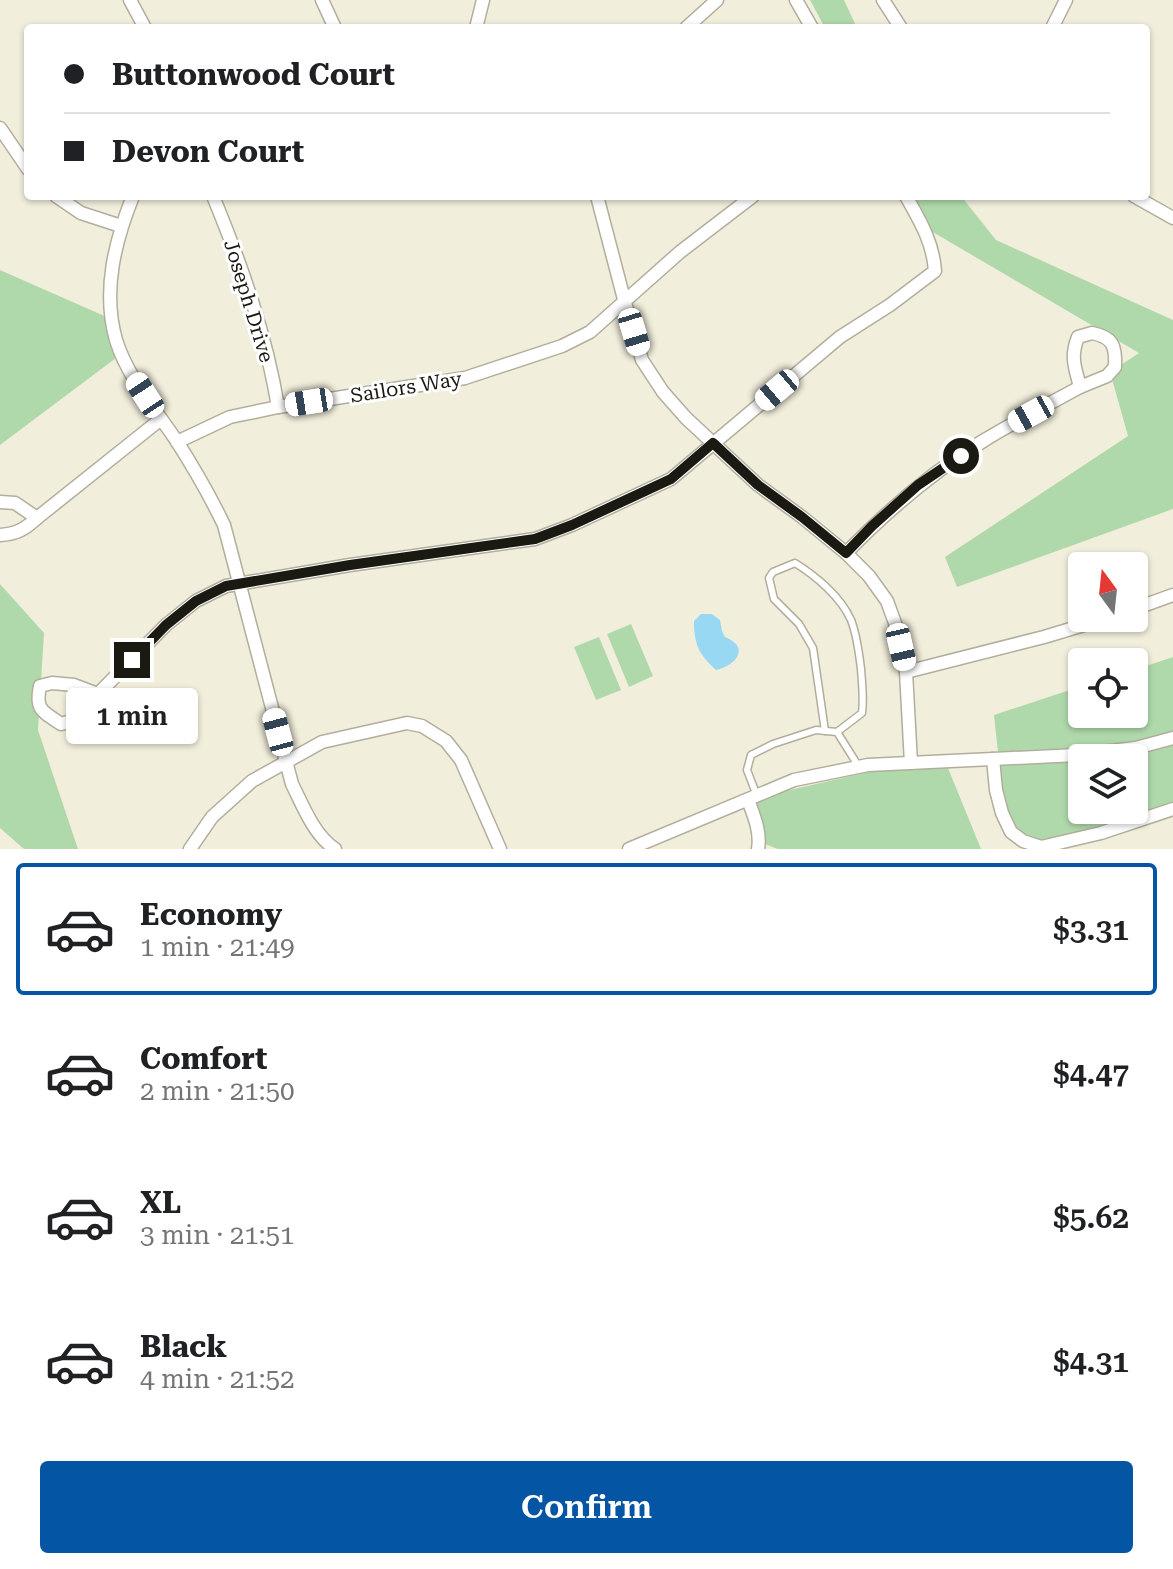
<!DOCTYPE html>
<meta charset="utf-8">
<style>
:root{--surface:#fff;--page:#f6f6f6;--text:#202124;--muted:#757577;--line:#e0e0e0;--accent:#0456a4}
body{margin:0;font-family:"Roboto Serif",serif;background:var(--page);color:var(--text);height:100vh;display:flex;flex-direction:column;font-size:30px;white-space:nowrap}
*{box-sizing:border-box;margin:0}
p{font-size:26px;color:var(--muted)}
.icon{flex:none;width:44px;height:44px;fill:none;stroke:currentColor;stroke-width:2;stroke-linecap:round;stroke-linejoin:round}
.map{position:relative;height:849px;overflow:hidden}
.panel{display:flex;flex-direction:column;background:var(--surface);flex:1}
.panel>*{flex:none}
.hud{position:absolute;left:24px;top:24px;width:1126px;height:176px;border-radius:8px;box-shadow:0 2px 6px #0004;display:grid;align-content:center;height:176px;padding:0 40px;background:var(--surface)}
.needle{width:52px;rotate:345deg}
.controls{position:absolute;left:1068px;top:552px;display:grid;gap:16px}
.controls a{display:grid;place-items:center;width:80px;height:80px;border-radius:8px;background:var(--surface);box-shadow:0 2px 6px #0004;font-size:40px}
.end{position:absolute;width:36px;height:36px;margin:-18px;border:10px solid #1a1912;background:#fff;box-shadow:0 0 0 4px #fff}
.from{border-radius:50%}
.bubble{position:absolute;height:56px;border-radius:8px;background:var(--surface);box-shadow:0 2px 6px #0004;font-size:26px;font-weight:600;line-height:56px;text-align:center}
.car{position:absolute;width:24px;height:48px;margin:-24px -12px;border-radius:10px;box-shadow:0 0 6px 2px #0007;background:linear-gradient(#fff 24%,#345 0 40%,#fff 0 76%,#345 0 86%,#fff 0)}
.hud b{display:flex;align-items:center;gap:28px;height:76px;font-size:30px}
.hud b+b{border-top:2px solid var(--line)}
.hud i{width:20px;height:20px;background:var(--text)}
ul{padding:14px 0 0;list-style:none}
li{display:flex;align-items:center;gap:24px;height:132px;margin:0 16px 12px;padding:0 24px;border:4px solid transparent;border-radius:8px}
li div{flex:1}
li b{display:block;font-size:30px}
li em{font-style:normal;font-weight:600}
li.current{border-color:var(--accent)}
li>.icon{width:72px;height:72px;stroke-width:1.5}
.cta{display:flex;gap:16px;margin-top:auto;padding:16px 40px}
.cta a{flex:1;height:92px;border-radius:8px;background:var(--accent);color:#fff;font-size:32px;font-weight:600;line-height:92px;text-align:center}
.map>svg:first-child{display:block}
</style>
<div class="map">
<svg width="1173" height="849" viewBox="0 0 1173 849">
<rect width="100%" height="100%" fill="#f2eedc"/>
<g fill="#b0d9ab" fill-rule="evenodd">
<polygon points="810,0 844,0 857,28 825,28"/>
<polygon points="912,196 961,196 996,240 1173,320 1173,509 957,587 945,557 1128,436 1110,372 1139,353 931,231"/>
<polygon points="0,270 109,318 120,355 0,445"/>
<polygon points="0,584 44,633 38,730 78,849 24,849 0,828"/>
<polygon points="631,624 653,676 629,687 607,634"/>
<polygon points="599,637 621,690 596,700 574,647"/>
<path d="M 1173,657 L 1173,804 L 1057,846 L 1006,827 L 994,715 L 1082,686 L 1082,714 L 1134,714 L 1134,670 ZM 1082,758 L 1134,758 L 1134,810 L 1082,810 Z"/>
<polygon points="946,763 981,849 778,849 759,842 750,799 904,764"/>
</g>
<path fill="#98d8f3" d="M 701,614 L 712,614 L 720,620 L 722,631 L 725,637 C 751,647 736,666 716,670 C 699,654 694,645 694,621 Z"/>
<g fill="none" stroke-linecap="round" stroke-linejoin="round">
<g stroke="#b2ae9d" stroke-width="9">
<g id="service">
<path d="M 825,731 L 813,648 L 799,624 L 774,599 L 769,578 L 773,572 L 795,563 C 816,576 841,597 851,620 C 857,635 859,653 861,669 C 862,684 864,698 862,713 L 837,732"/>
<polyline points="757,796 747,770 751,755 773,744 816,730 837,732 859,767"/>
</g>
</g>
<g stroke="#b2ae9d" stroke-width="15">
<g id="minor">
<polyline points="130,0 145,28"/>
<polyline points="322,0 335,28"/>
<polyline points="796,0 812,28"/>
<polyline points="883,0 901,28"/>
<polyline points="476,28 483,0"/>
<polyline points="686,28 717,0"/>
<polyline points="1052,28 1066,0"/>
<polyline points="0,128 28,169"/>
<polyline points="56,196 81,213 121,226"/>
<path d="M 133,196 C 115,241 102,291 116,340 C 127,376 155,409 176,440 C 194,468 210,496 224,525 L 292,784 C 303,806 314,835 335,849"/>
<path d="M 213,196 C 241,264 266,334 278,407"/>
<polyline points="597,196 625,303 642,360 663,392 686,418 758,485 802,517 846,553 869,576 887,601 895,623 906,672 911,763"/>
<polyline points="1134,196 1173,218"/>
<path d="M 1092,333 C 1113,337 1116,346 1115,367 L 1107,376 L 1080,387 C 1075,367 1070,357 1078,337 Z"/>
<polyline points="177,442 230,417 278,407 465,378 562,346 590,332 680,252 753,196"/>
<path d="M 0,502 L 15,503 L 37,518 C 25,529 17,534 0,535"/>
<polyline points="37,518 161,419"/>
<path d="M 846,553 C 887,511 932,472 983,441 C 1014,422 1047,405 1080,387"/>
<polyline points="1134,609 1173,595"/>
<polyline points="906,672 1044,637 1107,618"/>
<path d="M 52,683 L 74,685 L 98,694 L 71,721 L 61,724 C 42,711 35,710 40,686 Z"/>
<path d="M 98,694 L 166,625 L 196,601 L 226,586 L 350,565 L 535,539 L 572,525 L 671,479 L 840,337 L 890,305 L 935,271 C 933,242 920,221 906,196"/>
<polyline points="993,759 996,790 1002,813 1011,832 1023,841 1041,847 1101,833 1173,809"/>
<path d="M 748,800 C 754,816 761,832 758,849"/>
<polyline points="190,849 212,817 252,781 322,742 407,723 422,726 446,741 461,760 500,849"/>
<polyline points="629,849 794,780 868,765 1077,755 1136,748 1173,738"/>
</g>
</g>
<use href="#service" stroke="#fff" stroke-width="6"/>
<use href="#minor" stroke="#fff" stroke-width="12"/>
</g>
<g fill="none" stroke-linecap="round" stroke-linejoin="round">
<polyline stroke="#1a1912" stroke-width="10" points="132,660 166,625 196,601 226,586 350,565 535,539 572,525 671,479 713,443 758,485 802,517 846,553 872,526 918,485 961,456"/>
</g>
<g text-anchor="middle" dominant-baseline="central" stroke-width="6" stroke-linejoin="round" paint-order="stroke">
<g font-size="20" fill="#1a1912" stroke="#fff">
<text transform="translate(249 301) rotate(73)">Joseph Drive</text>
<text transform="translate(406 387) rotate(-9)">Sailors Way</text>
</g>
</g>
</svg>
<div class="controls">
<a><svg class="needle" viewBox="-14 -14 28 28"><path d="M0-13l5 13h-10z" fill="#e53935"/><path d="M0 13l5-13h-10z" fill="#757577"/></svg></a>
<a><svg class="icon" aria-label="locate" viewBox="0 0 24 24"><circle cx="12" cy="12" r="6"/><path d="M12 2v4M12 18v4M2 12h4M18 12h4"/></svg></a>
<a><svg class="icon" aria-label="layers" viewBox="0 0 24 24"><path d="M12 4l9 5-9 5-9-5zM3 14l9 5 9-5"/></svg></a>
</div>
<i class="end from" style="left:961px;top:456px"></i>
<i class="end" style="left:132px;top:660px"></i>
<div class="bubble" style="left:66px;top:688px;width:132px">1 min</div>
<i class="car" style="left:634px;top:332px;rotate:163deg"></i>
<i class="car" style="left:777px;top:390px;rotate:230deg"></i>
<i class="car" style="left:145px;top:395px;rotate:327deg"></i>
<i class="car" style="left:309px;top:402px;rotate:261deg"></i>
<i class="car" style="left:1031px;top:414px;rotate:241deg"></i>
<i class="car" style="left:901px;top:647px;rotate:167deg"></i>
<i class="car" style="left:278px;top:732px;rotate:345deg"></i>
<div class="hud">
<b><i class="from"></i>Buttonwood Court</b>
<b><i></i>Devon Court</b>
</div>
</div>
<section class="panel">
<ul>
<li class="current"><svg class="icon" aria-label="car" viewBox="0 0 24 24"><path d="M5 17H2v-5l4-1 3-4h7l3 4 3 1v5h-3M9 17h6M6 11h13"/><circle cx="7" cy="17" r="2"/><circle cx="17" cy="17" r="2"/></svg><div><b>Economy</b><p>1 min · 21:49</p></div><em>$3.31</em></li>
<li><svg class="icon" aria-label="car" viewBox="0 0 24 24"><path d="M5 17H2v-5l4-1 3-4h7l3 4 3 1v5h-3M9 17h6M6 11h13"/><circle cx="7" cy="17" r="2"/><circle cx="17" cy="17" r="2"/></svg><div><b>Comfort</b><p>2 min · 21:50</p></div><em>$4.47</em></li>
<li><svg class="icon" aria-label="car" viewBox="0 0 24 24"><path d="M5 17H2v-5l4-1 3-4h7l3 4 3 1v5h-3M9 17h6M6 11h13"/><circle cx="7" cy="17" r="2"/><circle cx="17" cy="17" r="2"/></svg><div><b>XL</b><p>3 min · 21:51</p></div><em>$5.62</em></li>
<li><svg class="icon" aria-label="car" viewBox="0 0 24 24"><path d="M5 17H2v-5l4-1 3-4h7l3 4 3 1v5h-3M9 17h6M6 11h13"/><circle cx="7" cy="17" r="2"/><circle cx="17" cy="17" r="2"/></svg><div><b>Black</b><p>4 min · 21:52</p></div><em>$4.31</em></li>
</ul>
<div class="cta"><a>Confirm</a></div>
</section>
